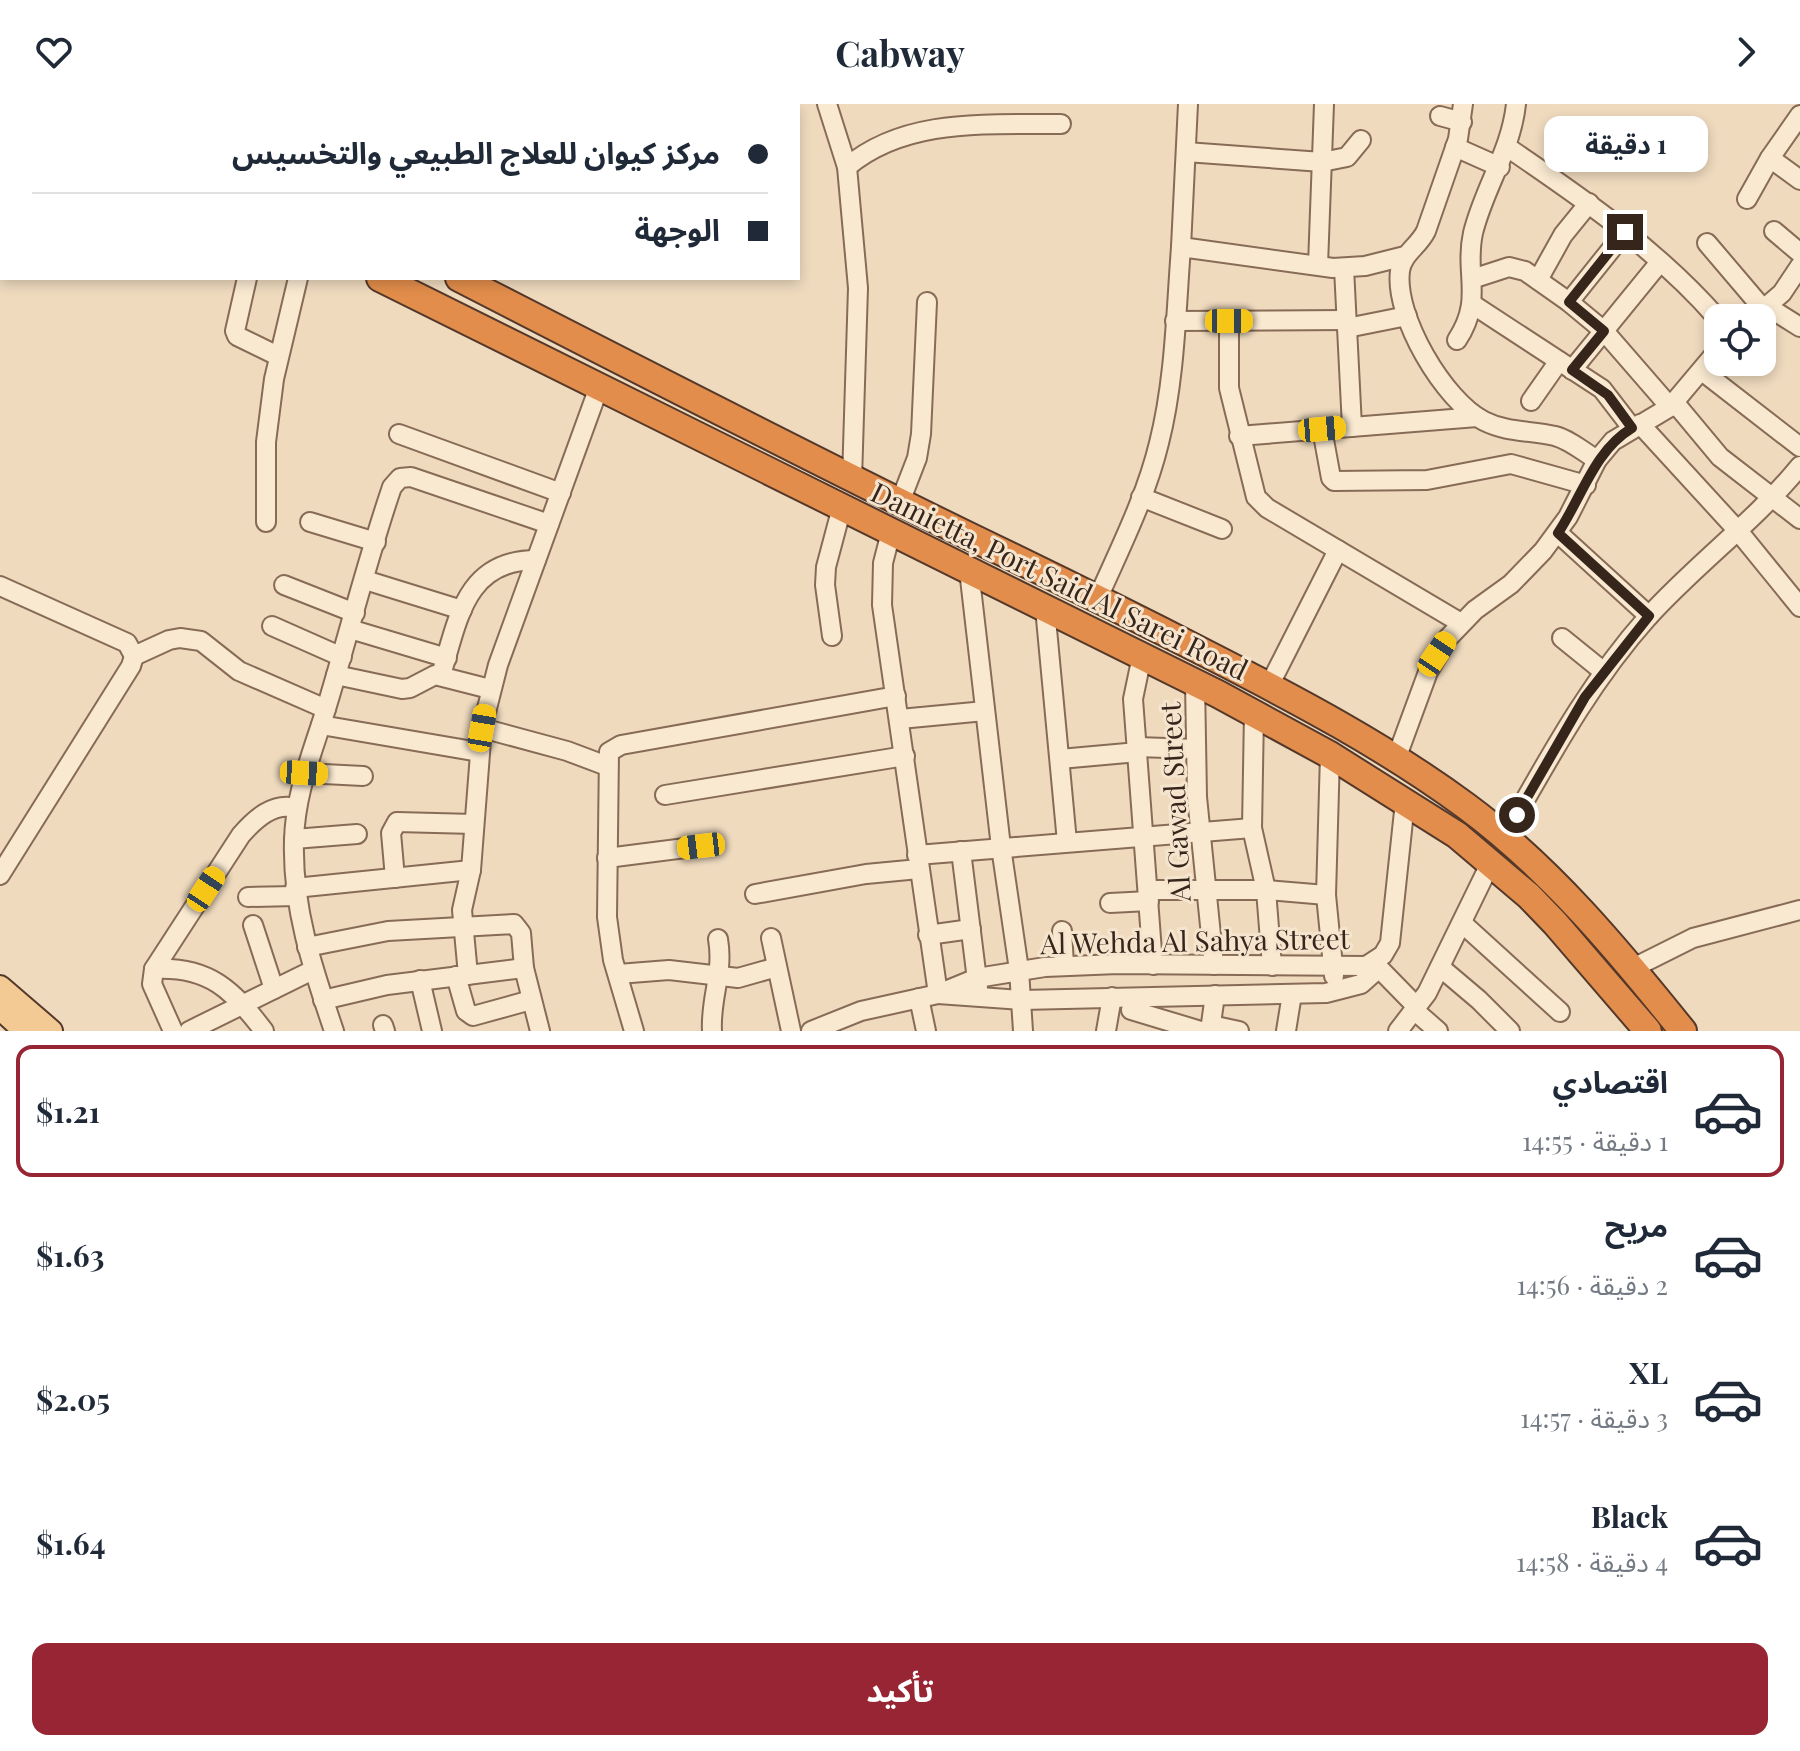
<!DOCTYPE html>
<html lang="ar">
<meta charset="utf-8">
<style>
:root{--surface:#fff;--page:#f6f6f7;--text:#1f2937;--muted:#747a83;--line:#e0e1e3;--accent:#982533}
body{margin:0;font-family:"Playfair Display","Noto Sans Arabic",serif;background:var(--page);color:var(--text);direction:rtl;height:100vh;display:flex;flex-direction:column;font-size:30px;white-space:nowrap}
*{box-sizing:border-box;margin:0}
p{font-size:26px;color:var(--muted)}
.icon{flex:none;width:44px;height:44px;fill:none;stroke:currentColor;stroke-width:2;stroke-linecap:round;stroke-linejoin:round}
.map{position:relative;height:927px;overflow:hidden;direction:ltr}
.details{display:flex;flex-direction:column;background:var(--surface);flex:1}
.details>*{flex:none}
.banner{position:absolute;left:0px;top:0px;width:800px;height:176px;box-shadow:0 4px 12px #0003;direction:rtl;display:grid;align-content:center;height:176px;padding:0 32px;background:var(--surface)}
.fabs{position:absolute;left:1704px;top:200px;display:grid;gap:16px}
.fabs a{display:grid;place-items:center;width:72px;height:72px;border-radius:16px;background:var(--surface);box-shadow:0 4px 12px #0003;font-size:40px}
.end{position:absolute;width:36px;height:36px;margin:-18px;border:10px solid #36251b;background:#fff;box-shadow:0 0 0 4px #fff}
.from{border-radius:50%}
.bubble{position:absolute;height:56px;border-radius:16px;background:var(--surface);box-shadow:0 4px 12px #0003;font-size:26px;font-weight:700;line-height:56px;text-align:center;direction:rtl}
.car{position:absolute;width:24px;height:48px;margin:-24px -12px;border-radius:10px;box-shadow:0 0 6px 2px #0007;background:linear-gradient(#f5c518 24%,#345 0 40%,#f5c518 0 76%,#345 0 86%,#f5c518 0)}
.banner b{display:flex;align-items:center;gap:28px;height:76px;font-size:30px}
.banner b+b{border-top:2px solid var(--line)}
.banner i{width:20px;height:20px;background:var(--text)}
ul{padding:14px 0 0;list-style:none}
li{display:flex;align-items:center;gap:24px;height:132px;margin:0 16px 12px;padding:0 16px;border:4px solid transparent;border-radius:16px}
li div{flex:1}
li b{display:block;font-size:30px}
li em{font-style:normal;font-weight:700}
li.on{border-color:var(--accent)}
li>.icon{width:72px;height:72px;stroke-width:1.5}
.action{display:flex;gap:16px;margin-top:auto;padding:16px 32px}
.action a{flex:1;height:92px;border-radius:16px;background:var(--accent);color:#fff;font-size:32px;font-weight:700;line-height:92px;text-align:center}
header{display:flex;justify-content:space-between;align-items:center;height:104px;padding:0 32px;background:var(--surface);font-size:36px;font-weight:700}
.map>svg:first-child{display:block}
</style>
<header><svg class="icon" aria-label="forward" viewBox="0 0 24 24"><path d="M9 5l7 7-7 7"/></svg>Cabway<svg class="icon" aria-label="heart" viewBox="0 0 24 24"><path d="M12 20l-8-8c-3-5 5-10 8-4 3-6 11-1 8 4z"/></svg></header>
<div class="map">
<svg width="1800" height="927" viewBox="0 0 1800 927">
<rect width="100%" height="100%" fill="#efdabe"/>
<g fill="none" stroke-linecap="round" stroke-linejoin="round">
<g stroke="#876b56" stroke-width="22">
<g id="minor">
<polyline points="827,0 847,63"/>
<path d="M 1463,0 L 1458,35 L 1426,127 C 1419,142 1402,150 1400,167 C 1394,212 1444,297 1484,317 C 1508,329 1530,326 1555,332 C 1570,336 1584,348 1597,356"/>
<polyline points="15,2 16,0"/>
<polyline points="1440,12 1462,18"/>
<polyline points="0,41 2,36"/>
<polyline points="1455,43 1500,63"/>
<path d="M 1507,43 C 1582,94 1658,146 1718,215"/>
<polyline points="1186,48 1322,58 1347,53 1361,36"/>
<polyline points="1770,54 1800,76"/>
<polyline points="1747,95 1770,54 1800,11"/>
<polyline points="1774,127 1800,149"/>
<polyline points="1707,139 1764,206"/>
<polyline points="1181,143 1188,0"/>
<polyline points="1318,161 1324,0"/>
<polyline points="1344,164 1352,323"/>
<polyline points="247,174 235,227 237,232 278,252"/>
<polyline points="1472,175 1509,163 1525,167 1569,198 1604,227 1670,303"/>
<polyline points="1538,176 1563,131 1589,99"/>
<polyline points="1569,198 1625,128"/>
<polyline points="1472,200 1602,285 1632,324"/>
<polyline points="1768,203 1800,223"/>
<polyline points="1753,214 1782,189 1800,162"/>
<polyline points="1175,217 1347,216"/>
<polyline points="1229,217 1229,284 1256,393 1267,404 1461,519"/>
<polyline points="1347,224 1407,212"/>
<path d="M 1457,236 C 1484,195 1464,171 1473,129 C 1484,84 1511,47 1516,0"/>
<polyline points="1572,266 1660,158"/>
<polyline points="1702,267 1800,343"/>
<polyline points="1531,297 1559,257"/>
<polyline points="1675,299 1720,353 1800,415"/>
<polyline points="1640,320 1739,428 1800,503"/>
<polyline points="1322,325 1331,374 1334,377 1427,376 1511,360 1586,381"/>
<polyline points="399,330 561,389"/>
<polyline points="1239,332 1477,313"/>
<path d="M 852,375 L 858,184 L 847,63 C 906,13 989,21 1061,20"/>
<polyline points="1141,393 1222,425"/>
<polyline points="900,398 917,354 921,330 927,198"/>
<polyline points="266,418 266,338 274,275 298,174"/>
<polyline points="310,418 376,438"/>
<polyline points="891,428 883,459 882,501 938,890 1022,896 1326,889 1361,880 1379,864"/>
<polyline points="1558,429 1649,512"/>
<polyline points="969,466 1001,743 1019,866 1023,927"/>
<polyline points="365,476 462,506"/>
<polyline points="284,481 355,509"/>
<polyline points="0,482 127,539 134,552 131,562 0,771"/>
<path d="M 1098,494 C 1120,444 1146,393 1159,339 C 1175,276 1176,208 1181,143 L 1333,164 L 1365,162 L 1405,152"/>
<polyline points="1045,504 1067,738"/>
<polyline points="272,522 342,553"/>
<polyline points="350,525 447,554"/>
<polyline points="832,532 825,481 826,463 842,403"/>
<polyline points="1562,534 1604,568"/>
<polyline points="134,552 169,536 180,534 201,537 239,567 326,605"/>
<polyline points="1142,552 1133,595 1153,861"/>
<polyline points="336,571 402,585 410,584 435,571 490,585"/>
<path d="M 441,571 C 458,516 465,456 536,456"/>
<polyline points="1195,579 1197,693 1214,861"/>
<polyline points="1269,582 1338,446"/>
<polyline points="1254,609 1252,724 1266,786 1272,862"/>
<polyline points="900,615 985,607"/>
<polyline points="321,621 479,648"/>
<polyline points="482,624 567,647 607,662"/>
<polyline points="1137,643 1196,645"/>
<polyline points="1330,651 1326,791 1334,872"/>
<polyline points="1060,655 1138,648"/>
<polyline points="1396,655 1428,568 1448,534 1475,506 1511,480 1543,447 1568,413 1597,356 1613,337 1670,303 1718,246"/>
<polyline points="304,669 363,672"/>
<polyline points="665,691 905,652"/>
<path d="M 1504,733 C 1548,656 1589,579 1648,513 C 1696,460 1754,418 1800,362"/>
<polyline points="294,735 357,730"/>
<polyline points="961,747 978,884"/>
<polyline points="917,751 1252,724"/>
<polyline points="607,754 701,742"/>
<polyline points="395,774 391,729 397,718 474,720"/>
<polyline points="295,784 471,766"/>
<polyline points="1148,786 1266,786 1326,791"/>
<polyline points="755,790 866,770 919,765"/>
<polyline points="248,793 296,792"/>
<polyline points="1110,799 1149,797"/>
<polyline points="1462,819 1560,908"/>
<polyline points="253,821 274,885"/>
<polyline points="1062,827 1064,861"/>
<polyline points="928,831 971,825"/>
<polyline points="771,834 791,927"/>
<polyline points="307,843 388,827 514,820 521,829 524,864 540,927"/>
<polyline points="1374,859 1417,903"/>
<polyline points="1440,863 1479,896 1510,927"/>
<path d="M 154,865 C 209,862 233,886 264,927"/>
<polyline points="1631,865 1693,834 1800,806"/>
<polyline points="618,870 669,866 738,874 777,863"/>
<polyline points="468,871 462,806 471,766 482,624 498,561 599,283"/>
<polyline points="456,872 466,907 473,912 531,896"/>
<polyline points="420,876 432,927"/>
<polyline points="919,894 926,927"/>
<polyline points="323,896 387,881 524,864"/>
<polyline points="1131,906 1201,927"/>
<polyline points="1414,906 1438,927"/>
<polyline points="383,921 385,927"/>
<polyline points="1211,921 1239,927"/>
<path d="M 173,927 L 152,880 L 154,865 L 241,731 C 255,715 273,698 296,704"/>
<polyline points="189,927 313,866"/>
<path d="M 334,927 C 313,865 292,804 294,737 C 295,686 315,643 329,595 C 350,525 368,453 392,383 L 400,374 L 411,373 L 549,420"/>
<polyline points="634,927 613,856 607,813 609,648 621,641 896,592"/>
<path d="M 712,927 C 710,894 724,869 718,835"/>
<polyline points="811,927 861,907 938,890 977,874 1045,863 1118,860 1366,862 1383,851 1390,839 1405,698"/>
<polyline points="1106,927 1112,893"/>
<polyline points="1210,927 1215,891"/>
<polyline points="1286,927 1292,890"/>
<polyline points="1398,927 1427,889 1491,758"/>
</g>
</g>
<g stroke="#54392b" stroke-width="26">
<g id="major">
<polyline points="0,883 51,927"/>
<polyline points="0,904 25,927"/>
</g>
</g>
<g stroke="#54392b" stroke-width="30">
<g id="highway">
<polyline points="29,0 33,2"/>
<polyline points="106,0 110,2"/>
<polyline points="380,174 1218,590 1330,651 1457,731 1529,792 1555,819 1648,927"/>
<path d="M 459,174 C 630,262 801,350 973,434 C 1052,472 1131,511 1209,551 C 1297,596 1386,643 1466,702 C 1550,764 1618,846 1683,927"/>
</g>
</g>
<use href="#minor" stroke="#f9e9d1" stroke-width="18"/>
<use href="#major" stroke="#f4ca94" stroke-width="22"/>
<use href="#highway" stroke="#e28d4b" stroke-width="26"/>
</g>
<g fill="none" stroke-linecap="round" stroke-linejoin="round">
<path stroke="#36251b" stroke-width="10" d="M 1517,711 L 1585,593 L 1649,512 L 1558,429 C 1582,393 1594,347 1632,324 L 1608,291 L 1572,266 L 1604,227 L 1569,198 L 1625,128"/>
</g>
<g text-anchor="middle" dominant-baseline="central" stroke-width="6" stroke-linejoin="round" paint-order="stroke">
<g font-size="28" fill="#36251b" stroke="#f6e5ce">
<text transform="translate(1060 476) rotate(26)">Damietta, Port Said Al Sarei Road</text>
<text transform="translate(1174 698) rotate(-93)">Al Gawad Street</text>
<text transform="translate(1195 836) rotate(-1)">Al Wehda Al Sahya Street</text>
</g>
</g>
</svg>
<div class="fabs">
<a><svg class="icon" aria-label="locate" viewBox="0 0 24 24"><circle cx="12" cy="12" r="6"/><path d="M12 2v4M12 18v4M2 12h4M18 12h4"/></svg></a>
</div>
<i class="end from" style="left:1517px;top:711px"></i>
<i class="end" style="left:1625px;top:128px"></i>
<div class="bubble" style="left:1544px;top:12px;width:164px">1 دقيقة</div>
<i class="car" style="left:1229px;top:217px;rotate:90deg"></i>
<i class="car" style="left:1322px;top:325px;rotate:85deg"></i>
<i class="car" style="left:1437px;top:550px;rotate:34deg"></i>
<i class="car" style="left:482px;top:624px;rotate:10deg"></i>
<i class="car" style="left:304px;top:669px;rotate:93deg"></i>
<i class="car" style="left:701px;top:742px;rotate:263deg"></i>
<i class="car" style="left:206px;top:785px;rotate:33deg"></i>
<div class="banner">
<b><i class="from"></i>مركز كيوان للعلاج الطبيعي والتخسيس</b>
<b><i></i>الوجهة</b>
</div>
</div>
<section class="details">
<ul>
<li class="on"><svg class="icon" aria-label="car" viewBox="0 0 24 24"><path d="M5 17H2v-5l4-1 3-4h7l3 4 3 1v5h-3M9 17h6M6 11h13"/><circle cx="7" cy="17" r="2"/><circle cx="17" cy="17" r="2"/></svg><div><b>اقتصادي</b><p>1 دقيقة · 14:55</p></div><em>$1.21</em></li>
<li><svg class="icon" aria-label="car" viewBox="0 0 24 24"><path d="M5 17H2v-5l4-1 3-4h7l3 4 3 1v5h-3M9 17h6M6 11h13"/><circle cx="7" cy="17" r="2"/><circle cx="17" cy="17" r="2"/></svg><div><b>مريح</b><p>2 دقيقة · 14:56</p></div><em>$1.63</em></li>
<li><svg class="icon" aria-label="car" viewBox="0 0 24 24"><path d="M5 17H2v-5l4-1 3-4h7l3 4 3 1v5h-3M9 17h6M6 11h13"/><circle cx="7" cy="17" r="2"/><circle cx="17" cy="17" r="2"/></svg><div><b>XL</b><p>3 دقيقة · 14:57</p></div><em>$2.05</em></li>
<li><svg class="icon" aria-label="car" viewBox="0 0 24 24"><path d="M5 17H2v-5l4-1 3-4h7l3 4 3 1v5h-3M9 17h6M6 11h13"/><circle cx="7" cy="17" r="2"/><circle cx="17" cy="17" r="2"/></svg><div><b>Black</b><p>4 دقيقة · 14:58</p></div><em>$1.64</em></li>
</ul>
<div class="action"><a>تأكيد</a></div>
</section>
